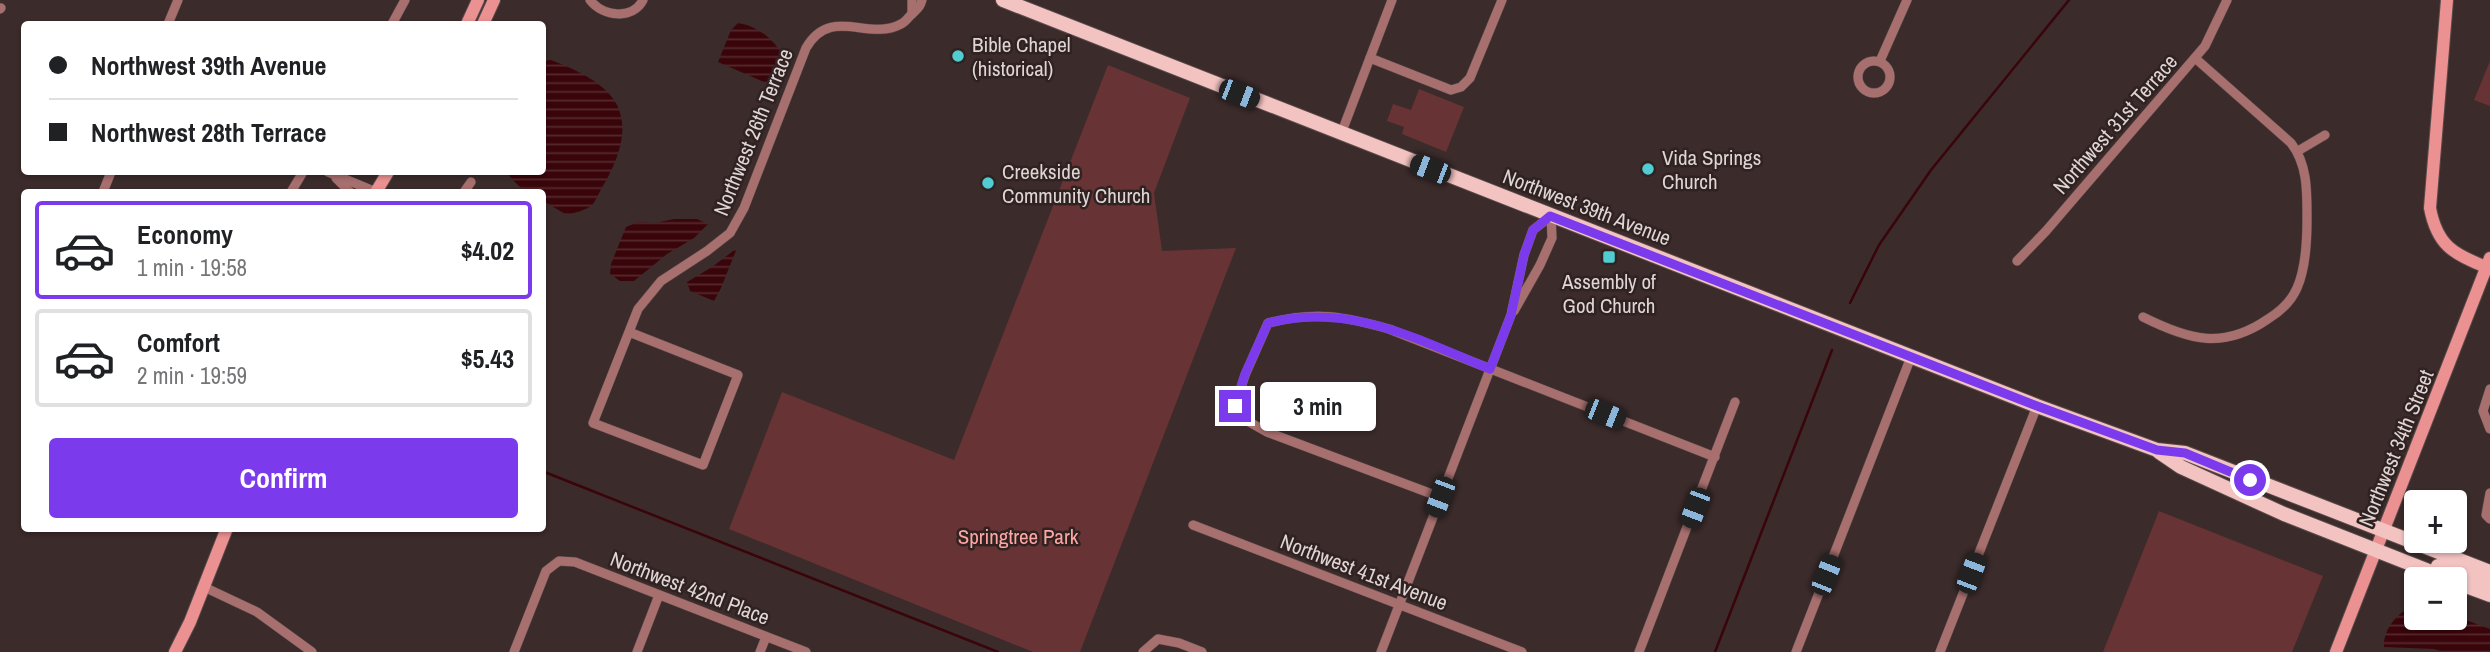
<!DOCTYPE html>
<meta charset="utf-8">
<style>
:root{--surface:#fff;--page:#f6f6f6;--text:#202124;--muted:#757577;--line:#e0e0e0;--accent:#7c3aed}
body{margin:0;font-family:"Archivo Narrow",sans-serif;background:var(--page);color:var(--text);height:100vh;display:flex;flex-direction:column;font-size:26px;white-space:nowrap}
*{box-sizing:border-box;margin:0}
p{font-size:23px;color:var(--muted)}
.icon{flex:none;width:38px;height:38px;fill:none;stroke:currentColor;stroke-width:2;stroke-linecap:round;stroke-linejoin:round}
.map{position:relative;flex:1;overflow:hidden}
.drawer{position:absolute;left:21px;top:189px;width:525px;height:343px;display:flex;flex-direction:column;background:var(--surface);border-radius:7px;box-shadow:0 2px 5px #0004}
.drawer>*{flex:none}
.banner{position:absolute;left:21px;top:21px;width:525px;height:154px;border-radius:7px;box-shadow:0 2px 5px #0004;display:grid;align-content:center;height:154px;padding:0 28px;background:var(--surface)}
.buttons{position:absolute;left:2404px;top:490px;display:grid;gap:14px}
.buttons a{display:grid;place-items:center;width:63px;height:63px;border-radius:7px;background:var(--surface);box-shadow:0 2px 5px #0004;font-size:35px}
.end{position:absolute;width:32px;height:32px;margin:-16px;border:9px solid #7c3aed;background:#fff;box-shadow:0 0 0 4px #fff}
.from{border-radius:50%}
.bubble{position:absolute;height:49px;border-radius:7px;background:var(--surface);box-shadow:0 2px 5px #0004;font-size:23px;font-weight:700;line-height:49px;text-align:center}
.car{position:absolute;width:21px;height:42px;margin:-21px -10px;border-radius:9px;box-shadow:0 0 5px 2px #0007;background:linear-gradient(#222 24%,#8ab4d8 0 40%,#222 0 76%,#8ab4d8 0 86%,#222 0)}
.banner b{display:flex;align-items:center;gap:24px;height:66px;font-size:26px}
.banner b+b{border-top:2px solid var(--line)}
.banner i{width:18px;height:18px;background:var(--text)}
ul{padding:12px 0 0;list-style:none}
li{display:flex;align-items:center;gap:21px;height:98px;margin:0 14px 10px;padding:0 14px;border:4px solid var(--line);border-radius:7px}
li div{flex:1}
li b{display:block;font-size:26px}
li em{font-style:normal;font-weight:700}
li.active{border-color:var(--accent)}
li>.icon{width:63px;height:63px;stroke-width:1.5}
.cta{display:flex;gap:14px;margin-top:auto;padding:14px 28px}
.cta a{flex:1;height:80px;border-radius:7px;background:var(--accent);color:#fff;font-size:28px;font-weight:700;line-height:80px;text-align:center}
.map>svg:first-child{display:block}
</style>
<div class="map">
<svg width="2490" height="652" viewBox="0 0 2490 652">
<defs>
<pattern id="water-rules" width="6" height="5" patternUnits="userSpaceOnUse" patternTransform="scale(1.75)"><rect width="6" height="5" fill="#39050b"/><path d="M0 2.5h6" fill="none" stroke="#55292e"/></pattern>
</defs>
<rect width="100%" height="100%" fill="#3b2b2b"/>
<g fill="#683334">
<polygon points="2490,61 2490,106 2474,100"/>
<polygon points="1108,65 1190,98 1154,193 1162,251 1236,248 1080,652 1033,652 729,529 782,392 954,460"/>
<polygon points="1419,89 1464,107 1446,152 1402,134 1404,127 1387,121 1393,104 1411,110"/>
<polygon points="2159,511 2323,576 2292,652 2103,652"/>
</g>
<g fill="url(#water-rules)">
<path d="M 738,23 C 758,26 775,40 784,58 C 779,69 777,80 764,82 L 718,62 L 731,30 Z"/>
<path d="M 551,60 C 574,69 605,82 617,105 C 631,134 615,166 600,191 C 598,195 595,202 592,205 C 587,210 574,213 567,215 L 543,201 L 542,192 C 522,192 519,187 506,172 L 542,172 L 543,61 Z"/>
<polygon points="674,219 697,219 708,224 694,238 667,254 634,281 620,281 610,274 611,264 626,227 638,222 655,223"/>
<polygon points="737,248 721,288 714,301 690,291 687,282 712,267"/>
<path d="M 2417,603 L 2417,618 L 2455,618 L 2455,616 L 2490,629 L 2490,652 L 2443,652 L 2434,649 L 2384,647 C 2383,627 2400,611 2417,603 Z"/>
</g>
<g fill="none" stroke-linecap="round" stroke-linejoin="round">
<g stroke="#39050b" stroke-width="2.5">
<polyline points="1850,303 1879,245 1931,170 2069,0"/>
<polyline points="542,471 998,652"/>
<polyline points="1715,652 1832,350"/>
</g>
<g stroke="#594a4a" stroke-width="10">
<g id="street">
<path d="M 590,0 C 603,17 633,20 643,0"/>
<polyline points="912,0 912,14"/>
<polyline points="0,9 1,8"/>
<polyline points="168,24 178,0"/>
<polyline points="392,24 405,0"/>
<polyline points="1370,58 1451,90 1461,87 1470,78 1502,0"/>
<circle cx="1874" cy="77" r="16"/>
<polyline points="1880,61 1907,0"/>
<polyline points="1341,134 1392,0"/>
<polyline points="2298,151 2325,135"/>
<polyline points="328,172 376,192"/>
<polyline points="336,178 350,192"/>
<polyline points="103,192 111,172"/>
<polyline points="291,192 303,172"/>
<polyline points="464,192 471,182"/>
<polyline points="2017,261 2046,231 2205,46 2227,0"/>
<polyline points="1514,311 1540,265 1552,238 1551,216"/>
<path d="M 2143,317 C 2189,340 2223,350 2268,319 C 2281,311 2291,302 2297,288 C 2306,268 2307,242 2307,220 C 2307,192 2308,165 2291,143 L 2195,58"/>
<path d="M 629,332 L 738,375 L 703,465 L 593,423 L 638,309 L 661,281 L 707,251 L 730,233 L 744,208 L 806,48 C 831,5 868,42 901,24 C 906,22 909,16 913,13 C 918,8 920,7 922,0"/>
<polyline points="2490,389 2483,411 2490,429"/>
<polyline points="2490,493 2486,515 2490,519"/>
<path d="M 1440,497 L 1267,432 L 1244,419 L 1235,406 L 1245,375 L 1268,323 C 1316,311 1343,316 1389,329 L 1715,457"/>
<polyline points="1193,525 1522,652"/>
<polyline points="204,587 257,612 312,652"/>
<polyline points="514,652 546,571 559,561 575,562 806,652"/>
<polyline points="637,652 659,595"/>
<polyline points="760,652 766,637"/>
<polyline points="1143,652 1158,639 1179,643 1202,652"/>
<polyline points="1381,652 1511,315 1524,255 1533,230 1551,216"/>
<polyline points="1639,652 1735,402"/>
<polyline points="1796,652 1911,357"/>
<polyline points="1940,652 2037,406"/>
</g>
</g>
<g stroke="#594a4a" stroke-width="14">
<g id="secondary">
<path d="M 2447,0 L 2430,208 C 2437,245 2453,254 2486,267"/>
<polyline points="467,24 478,0"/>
<polyline points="483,24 494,0"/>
<polyline points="376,192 388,172"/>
<polyline points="175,652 190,622 227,528"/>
<polyline points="2336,652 2490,258"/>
</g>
</g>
<g stroke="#594a4a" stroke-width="16">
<g id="primary">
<polyline points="1003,0 2037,406 2157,450 2185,453 2490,572"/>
<polyline points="2159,452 2181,467 2284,514 2449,579"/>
<polyline points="2438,566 2490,585"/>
<polyline points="2463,585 2490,595"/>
</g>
</g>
<use href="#street" stroke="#a76f6e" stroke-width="9"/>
<use href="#secondary" stroke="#eb9191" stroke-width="12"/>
<use href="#primary" stroke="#f3c3c2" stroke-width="14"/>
</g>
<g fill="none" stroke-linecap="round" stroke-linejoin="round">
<path stroke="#7c3aed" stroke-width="9" d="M 1235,406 L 1245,374 L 1268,323 C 1349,302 1417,339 1490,369 L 1511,315 L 1524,255 L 1533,230 L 1550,216 L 2037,406 L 2157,450 L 2185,453 L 2250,480"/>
</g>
<g fill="#51ccd2" stroke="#302221" stroke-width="2.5">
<circle cx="958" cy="56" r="7"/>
<circle cx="1648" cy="169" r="7"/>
<circle cx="988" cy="183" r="7"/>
<rect x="1602" y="250" width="14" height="14" rx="3.5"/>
</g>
<g text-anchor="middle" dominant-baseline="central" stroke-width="5" stroke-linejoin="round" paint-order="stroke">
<g font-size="21" fill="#dfd5d5" stroke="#302221" text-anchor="start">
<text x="972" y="44">Bible Chapel<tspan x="972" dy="24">(historical)</tspan></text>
<text x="1662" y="157">Vida Springs<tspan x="1662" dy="24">Church</tspan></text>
<text x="1002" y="171">Creekside<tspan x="1002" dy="24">Community Church</tspan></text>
<text x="1609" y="281" text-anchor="middle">Assembly of<tspan x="1609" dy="24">God Church</tspan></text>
</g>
<g font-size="21" fill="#dfd5d5" stroke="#302221">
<text transform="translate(2115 124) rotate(-49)">Northwest 31st Terrace</text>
<text transform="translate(753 132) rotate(-68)">Northwest 26th Terrace</text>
<text transform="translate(1587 207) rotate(21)">Northwest 39th Avenue</text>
<text transform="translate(2396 448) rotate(-68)">Northwest 34th Street</text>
<text transform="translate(1364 572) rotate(21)">Northwest 41st Avenue</text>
<text transform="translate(690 588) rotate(21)">Northwest 42nd Place</text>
</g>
<g font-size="21" fill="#fea6a5" stroke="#302221">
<text x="1018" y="536">Springtree Park</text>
</g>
</g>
</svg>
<div class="buttons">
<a>+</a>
<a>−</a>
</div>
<i class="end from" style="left:2250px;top:480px"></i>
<i class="end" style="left:1235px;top:406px"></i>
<div class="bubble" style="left:1260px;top:382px;width:116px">3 min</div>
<i class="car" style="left:1239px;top:94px;rotate:111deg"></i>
<i class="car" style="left:1430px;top:169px;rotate:291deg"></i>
<i class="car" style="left:1605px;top:414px;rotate:112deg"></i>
<i class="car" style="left:1440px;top:497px;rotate:201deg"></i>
<i class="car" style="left:1695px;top:508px;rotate:201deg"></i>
<i class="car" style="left:1971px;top:573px;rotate:21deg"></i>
<i class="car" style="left:1826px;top:575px;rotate:22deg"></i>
<div class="banner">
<b><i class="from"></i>Northwest 39th Avenue</b>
<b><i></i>Northwest 28th Terrace</b>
</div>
<section class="drawer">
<ul>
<li class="active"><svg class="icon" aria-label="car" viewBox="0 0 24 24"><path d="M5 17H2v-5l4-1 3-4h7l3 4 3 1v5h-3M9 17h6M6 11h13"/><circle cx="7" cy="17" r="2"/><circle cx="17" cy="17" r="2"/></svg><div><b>Economy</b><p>1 min · 19:58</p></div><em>$4.02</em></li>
<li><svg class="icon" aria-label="car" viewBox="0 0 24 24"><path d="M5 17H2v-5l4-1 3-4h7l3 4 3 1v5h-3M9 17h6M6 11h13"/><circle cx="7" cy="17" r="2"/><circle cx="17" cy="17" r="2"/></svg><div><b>Comfort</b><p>2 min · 19:59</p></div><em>$5.43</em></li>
</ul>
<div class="cta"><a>Confirm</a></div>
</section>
</div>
